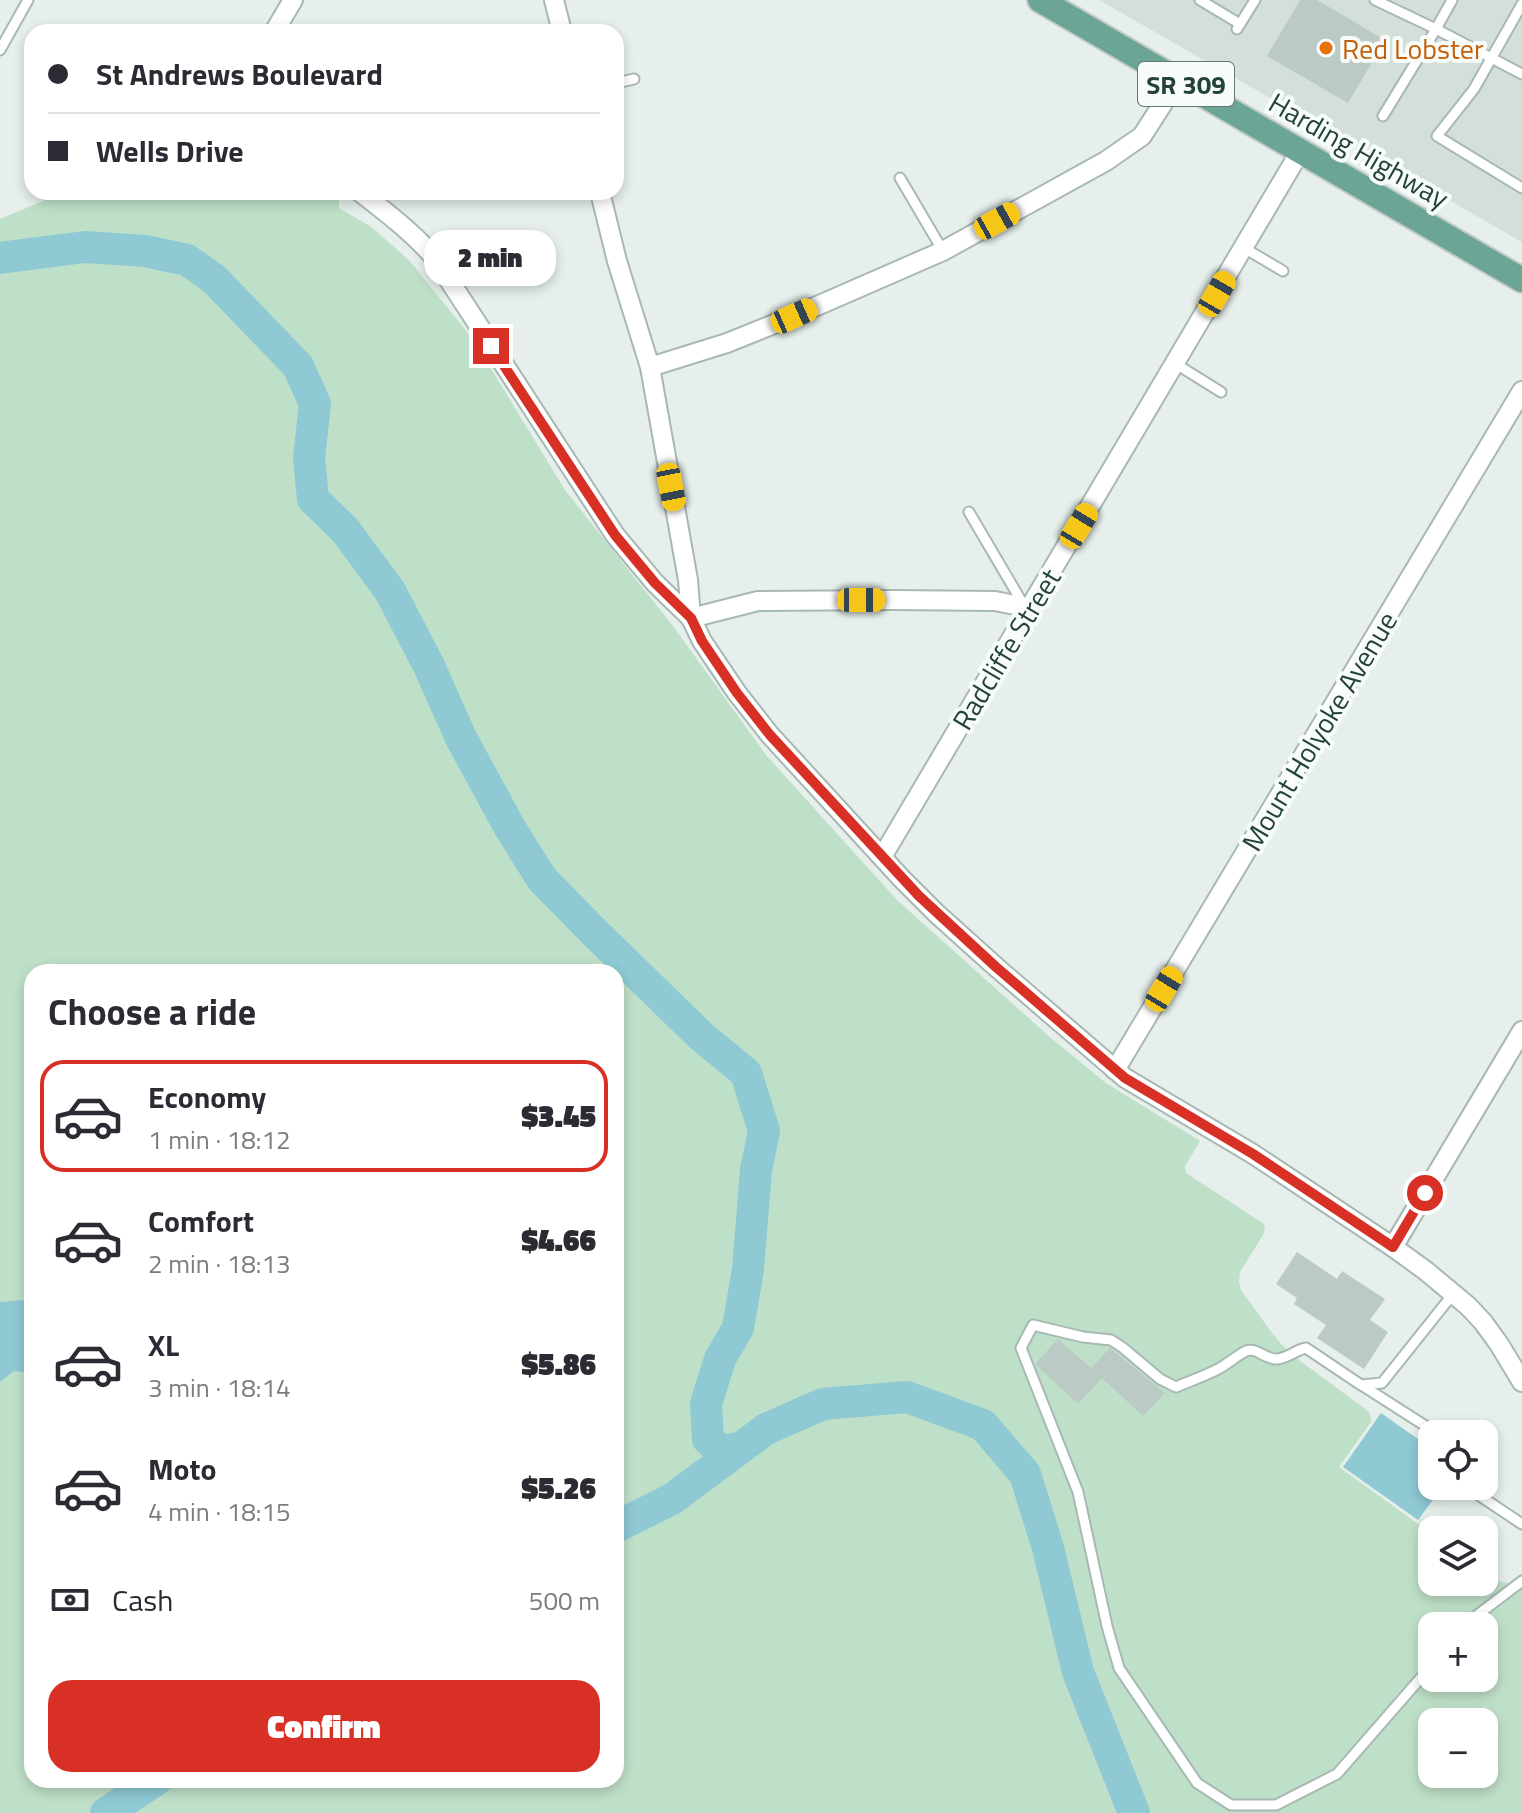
<!DOCTYPE html>
<meta charset="utf-8">
<style>
:root{--surface:#fff;--page:#f7f7f7;--text:#2b2b33;--muted:#7c7c81;--line:#e1e1e2;--accent:#d93025}
body{margin:0;font-family:"Titillium Web",sans-serif;background:var(--page);color:var(--text);height:100vh;display:flex;flex-direction:column;font-size:30px;white-space:nowrap}
*{box-sizing:border-box;margin:0}
p{font-size:26px;color:var(--muted)}
.icon{flex:none;width:44px;height:44px;fill:none;stroke:currentColor;stroke-width:2;stroke-linecap:round;stroke-linejoin:round}
.map{position:relative;flex:1;overflow:hidden}
.sheet{position:absolute;left:24px;top:964px;width:600px;height:824px;display:flex;flex-direction:column;background:var(--surface);border-radius:24px;box-shadow:0 4px 12px #0003}
.sheet>*{flex:none}
.hud{position:absolute;left:24px;top:24px;width:600px;height:176px;border-radius:24px;box-shadow:0 4px 12px #0003;display:grid;align-content:center;height:176px;padding:0 24px;background:var(--surface)}
.buttons{position:absolute;left:1418px;top:1420px;display:grid;gap:16px}
.buttons a{display:grid;place-items:center;width:80px;height:80px;border-radius:16px;background:var(--surface);box-shadow:0 4px 12px #0003;font-size:40px}
.end{position:absolute;width:36px;height:36px;margin:-18px;border:10px solid #d93025;background:#fff;box-shadow:0 0 0 4px #fff}
.from{border-radius:50%}
.bubble{position:absolute;height:56px;border-radius:24px;background:var(--surface);box-shadow:0 4px 12px #0003;font-size:26px;font-weight:800;line-height:56px;text-align:center}
.car{position:absolute;width:24px;height:48px;margin:-24px -12px;border-radius:10px;box-shadow:0 0 6px 2px #0007;background:linear-gradient(#f5c518 24%,#345 0 40%,#f5c518 0 76%,#345 0 86%,#f5c518 0)}
.hud b{display:flex;align-items:center;gap:28px;height:76px;font-size:30px}
.hud b+b{border-top:2px solid var(--line)}
.hud i{width:20px;height:20px;background:var(--text)}
ul{padding:0;list-style:none}
li{display:flex;align-items:center;gap:24px;height:112px;margin:0 16px 12px;padding:0 8px;border:4px solid transparent;border-radius:24px}
li div{flex:1}
li b{display:block;font-size:30px}
li em{font-style:normal;font-weight:800}
li.on{border-color:var(--accent)}
li>.icon{width:72px;height:72px;stroke-width:1.5}
h2{padding:0 24px;font-size:36px;line-height:96px}
.pay{display:flex;align-items:center;gap:20px;height:88px;padding:0 24px;font-size:30px}
.pay p{margin-inline-start:auto}
.button{display:flex;gap:16px;margin-top:auto;padding:16px 24px}
.button a{flex:1;height:92px;border-radius:24px;background:var(--accent);color:#fff;font-size:32px;font-weight:800;line-height:92px;text-align:center}
.map>svg:first-child{display:block}
</style>
<div class="map">
<svg width="1522" height="1813" viewBox="0 0 1522 1813">
<rect width="100%" height="100%" fill="#e6efeb"/>
<polygon fill="#d4dfda" points="1099,0 1522,0 1522,242"/>
<path fill="#bfe0c8" fill-rule="evenodd" d="M 64,192 L 334,192 L 339,194 L 339,208 L 370,226 L 408,259 L 473,339 L 565,490 L 673,626 L 766,755 L 897,900 L 1051,1038 L 1106,1083 L 1200,1141 L 1185,1166 L 1186,1173 L 1264,1224 L 1265,1229 L 1263,1235 L 1240,1272 L 1239,1281 L 1241,1290 L 1272,1333 L 1283,1346 L 1299,1360 L 1368,1411 L 1371,1417 L 1371,1422 L 1339,1467 L 1432,1534 L 1432,1582 L 1484,1582 L 1484,1572 C 1497,1582 1505,1585 1522,1582 L 1522,1813 L 0,1813 L 0,219 ZM 32,972 L 616,972 L 616,1780 L 32,1780 ZM 1432,1626 L 1484,1626 L 1484,1678 L 1432,1678 ZM 1432,1722 L 1484,1722 L 1484,1774 L 1432,1774 Z"/>
<g fill="#8ec9d4">
<polygon points="22,1300 32,1306 32,1373 14,1371 0,1382 0,1302"/>
<polygon points="1381,1413 1432,1449 1432,1452 1423,1465 1432,1472 1432,1486 1437,1486 1435,1490 1438,1493 1418,1520 1343,1467"/>
</g>
<g fill="none" stroke-linecap="round" stroke-linejoin="round">
<g stroke="#8ec9d4" stroke-width="32">
<polyline points="0,258 85,247 145,251 187,260 214,279 298,366 315,404 309,458 313,499 345,530 390,591 429,666 461,738 510,828 542,879 594,932 701,1036 746,1073 764,1131 756,1170 748,1269 738,1328 720,1359 706,1404 708,1439 721,1451 739,1448"/>
<polyline points="616,1527 672,1499 766,1429 823,1404 907,1397 983,1425 1025,1474 1048,1548 1078,1672 1134,1813"/>
<polyline points="106,1813 156,1780"/>
</g>
</g>
<g fill="#bbcac4">
<polygon points="1300,0 1317,0 1385,40 1348,103 1267,56"/>
<polygon points="1297,1252 1337,1279 1342,1271 1385,1299 1370,1320 1388,1332 1364,1369 1317,1338 1326,1325 1294,1304 1297,1298 1276,1284"/>
<polygon points="1058,1339 1091,1368 1110,1348 1165,1393 1143,1416 1102,1378 1078,1404 1035,1364"/>
</g>
<g fill="none" stroke-linecap="round" stroke-linejoin="round">
<g stroke="#a8b8b2" stroke-width="13">
<g id="service">
<polyline points="1200,0 1240,24"/>
<polyline points="1375,0 1436,29 1522,74"/>
<polyline points="1522,4 1474,89 1437,136 1522,188"/>
<polyline points="1237,29 1255,0"/>
<polyline points="0,50 28,0"/>
<polyline points="616,83 634,79"/>
<polyline points="1383,116 1436,29 1452,0"/>
<polyline points="900,178 943,251"/>
<polyline points="1244,248 1283,271"/>
<polyline points="1176,364 1221,392"/>
<polyline points="969,512 1023,604"/>
<polyline points="1363,1386 1438,1434"/>
<polyline points="1472,1486 1474,1492 1522,1524"/>
<polyline points="1463,1626 1522,1581"/>
<path d="M 1432,1665 L 1337,1774 L 1276,1805 L 1231,1805 L 1197,1783 L 1119,1668 L 1107,1626 L 1078,1492 L 1021,1348 L 1033,1325 L 1083,1337 L 1111,1340 L 1122,1347 L 1160,1379 L 1176,1387 C 1190,1381 1205,1376 1218,1369 C 1228,1364 1236,1356 1246,1351 C 1257,1347 1264,1359 1276,1359 C 1287,1359 1295,1350 1306,1348 L 1361,1385 L 1382,1383 L 1453,1294"/>
</g>
</g>
<g stroke="#a8b8b2" stroke-width="22">
<g id="minor">
<polyline points="554,0 562,32"/>
<polyline points="274,32 293,0"/>
<path d="M 360,192 C 386,212 412,232 434,257 L 615,535 L 655,583 L 691,618 L 758,601 L 893,600 L 995,601 L 1030,608"/>
<polyline points="600,192 617,261 650,367 688,580 691,618 702,641 737,693 770,735 902,879 936,913 996,967 1125,1078 1253,1154 1393,1247 1426,1271 1468,1306 1483,1322 1499,1344 1522,1382"/>
<polyline points="650,367 727,343 794,316 943,251 1106,161 1142,136 1178,80"/>
<polyline points="882,857 1301,150"/>
<polyline points="1115,1070 1522,391"/>
<polyline points="1393,1247 1522,1031"/>
</g>
</g>
<g stroke="#c2cac8" stroke-width="28">
<polyline id="primary" points="1040,0 1522,280"/>
</g>
<use href="#service" stroke="#fff" stroke-width="9"/>
<use href="#minor" stroke="#fff" stroke-width="18"/>
<use href="#primary" stroke="#6aa596" stroke-width="24"/>
</g>
<g fill="none" stroke-linecap="round" stroke-linejoin="round">
<polyline stroke="#d93025" stroke-width="10" points="491,346 615,535 655,583 691,618 702,641 737,693 770,735 919,896 996,967 1125,1078 1253,1154 1393,1247 1425,1193"/>
</g>
<circle fill="#e8710a" stroke="#f7fbf9" stroke-width="3" cx="1326" cy="48" r="8"/>
<g text-anchor="middle" dominant-baseline="central" stroke-width="8" stroke-linejoin="round" paint-order="stroke">
<rect fill="#f7fbf9" stroke="#637a73" stroke-width="2" x="1138" y="62" width="96" height="44" rx="6"/>
<g font-size="26" font-weight="bold" fill="#24423a">
<text x="1186" y="84">SR 309</text>
</g>
<g font-size="28" fill="#c56008" stroke="#f7fbf9" text-anchor="start">
<text x="1342" y="48">Red Lobster</text>
</g>
<g font-size="28" fill="#24423a" stroke="#f7fbf9">
<text transform="translate(1359 150) rotate(30)">Harding Highway</text>
<text transform="translate(1006 649) rotate(-59)">Radcliffe Street</text>
<text transform="translate(1319 731) rotate(-59)">Mount Holyoke Avenue</text>
</g>
</g>
</svg>
<div class="buttons">
<a><svg class="icon" aria-label="locate" viewBox="0 0 24 24"><circle cx="12" cy="12" r="6"/><path d="M12 2v4M12 18v4M2 12h4M18 12h4"/></svg></a>
<a><svg class="icon" aria-label="layers" viewBox="0 0 24 24"><path d="M12 4l9 5-9 5-9-5zM3 14l9 5 9-5"/></svg></a>
<a>+</a>
<a>−</a>
</div>
<i class="end from" style="left:1425px;top:1193px"></i>
<i class="end" style="left:491px;top:346px"></i>
<div class="bubble" style="left:424px;top:230px;width:132px">2 min</div>
<i class="car" style="left:997px;top:221px;rotate:61deg"></i>
<i class="car" style="left:1217px;top:294px;rotate:30deg"></i>
<i class="car" style="left:794px;top:316px;rotate:66deg"></i>
<i class="car" style="left:671px;top:487px;rotate:169deg"></i>
<i class="car" style="left:1079px;top:526px;rotate:31deg"></i>
<i class="car" style="left:861px;top:600px;rotate:90deg"></i>
<i class="car" style="left:1164px;top:989px;rotate:31deg"></i>
<div class="hud">
<b><i class="from"></i>St Andrews Boulevard</b>
<b><i></i>Wells Drive</b>
</div>
<section class="sheet">
<h2>Choose a ride</h2>
<ul>
<li class="on"><svg class="icon" aria-label="car" viewBox="0 0 24 24"><path d="M5 17H2v-5l4-1 3-4h7l3 4 3 1v5h-3M9 17h6M6 11h13"/><circle cx="7" cy="17" r="2"/><circle cx="17" cy="17" r="2"/></svg><div><b>Economy</b><p>1 min · 18:12</p></div><em>$3.45</em></li>
<li><svg class="icon" aria-label="car" viewBox="0 0 24 24"><path d="M5 17H2v-5l4-1 3-4h7l3 4 3 1v5h-3M9 17h6M6 11h13"/><circle cx="7" cy="17" r="2"/><circle cx="17" cy="17" r="2"/></svg><div><b>Comfort</b><p>2 min · 18:13</p></div><em>$4.66</em></li>
<li><svg class="icon" aria-label="car" viewBox="0 0 24 24"><path d="M5 17H2v-5l4-1 3-4h7l3 4 3 1v5h-3M9 17h6M6 11h13"/><circle cx="7" cy="17" r="2"/><circle cx="17" cy="17" r="2"/></svg><div><b>XL</b><p>3 min · 18:14</p></div><em>$5.86</em></li>
<li><svg class="icon" aria-label="car" viewBox="0 0 24 24"><path d="M5 17H2v-5l4-1 3-4h7l3 4 3 1v5h-3M9 17h6M6 11h13"/><circle cx="7" cy="17" r="2"/><circle cx="17" cy="17" r="2"/></svg><div><b>Moto</b><p>4 min · 18:15</p></div><em>$5.26</em></li>
</ul>
<div class="pay"><svg class="icon" aria-label="cash" viewBox="0 0 24 24"><path d="M3 7h18v10H3z"/><circle cx="12" cy="12" r="2"/></svg>Cash<p>500 m</p></div>
<div class="button"><a>Confirm</a></div>
</section>
</div>
